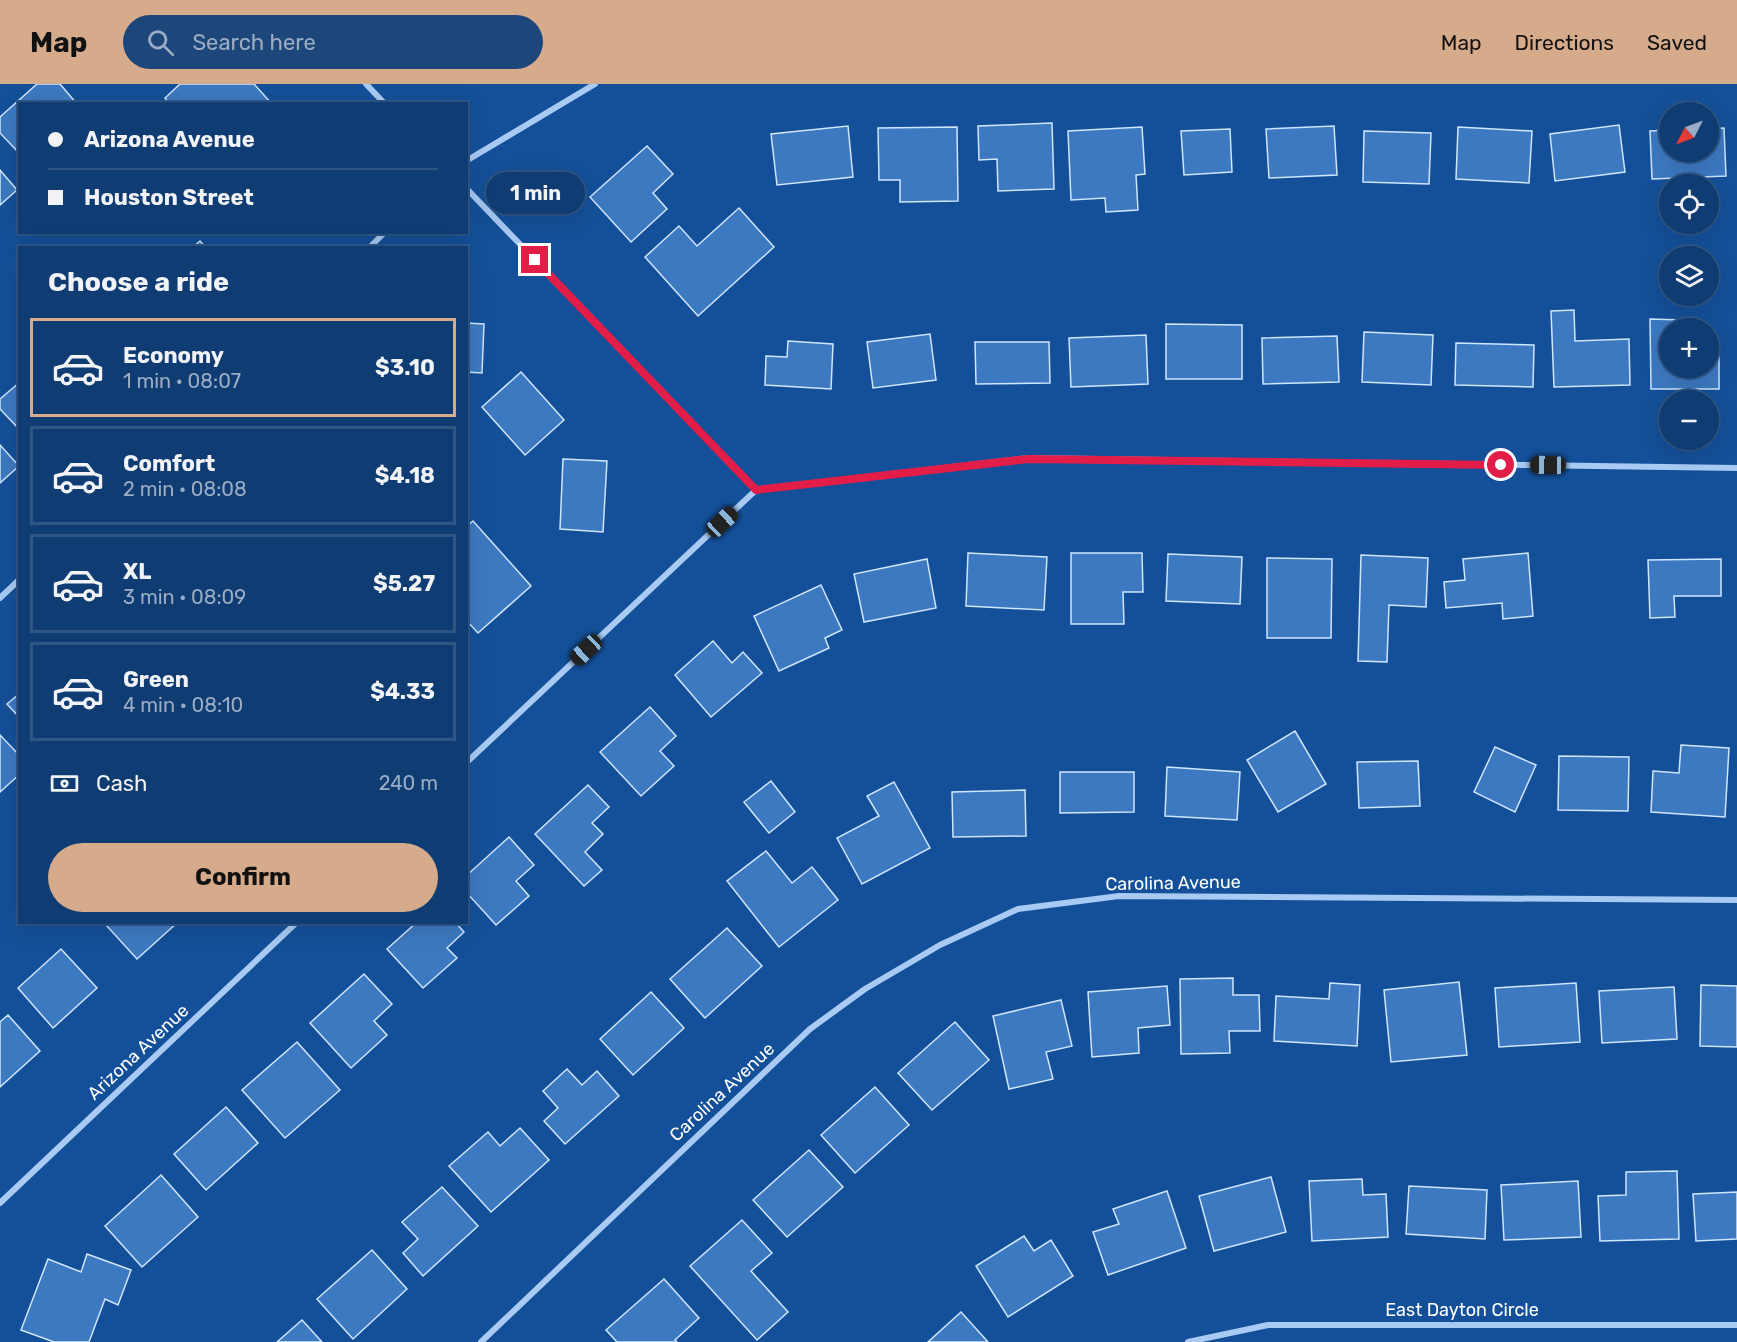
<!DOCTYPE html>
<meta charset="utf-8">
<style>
:root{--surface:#0f3c73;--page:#1d477b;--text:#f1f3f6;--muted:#9badc4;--line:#2f5685;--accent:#d6ab8b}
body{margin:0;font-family:Rubik,sans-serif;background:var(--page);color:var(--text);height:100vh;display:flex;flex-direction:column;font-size:22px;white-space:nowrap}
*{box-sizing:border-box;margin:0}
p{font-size:20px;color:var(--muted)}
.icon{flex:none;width:33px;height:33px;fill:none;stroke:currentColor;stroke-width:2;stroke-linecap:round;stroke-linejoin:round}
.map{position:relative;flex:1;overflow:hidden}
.details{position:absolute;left:18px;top:162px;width:450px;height:678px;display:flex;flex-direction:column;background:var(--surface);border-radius:0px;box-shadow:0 6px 24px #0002,0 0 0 2px var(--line)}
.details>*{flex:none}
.banner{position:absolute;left:18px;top:18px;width:450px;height:132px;border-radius:0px;box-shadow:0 6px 24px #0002,0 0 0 2px var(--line);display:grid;align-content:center;height:132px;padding:0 30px;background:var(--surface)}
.needle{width:39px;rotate:228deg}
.controls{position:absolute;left:1659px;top:18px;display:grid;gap:12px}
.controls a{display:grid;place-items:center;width:60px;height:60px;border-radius:50%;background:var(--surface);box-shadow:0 6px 24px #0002,0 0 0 2px var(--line);font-size:30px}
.end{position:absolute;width:27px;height:27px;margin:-14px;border:8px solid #e11d48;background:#fff;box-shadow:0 0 0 3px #fff}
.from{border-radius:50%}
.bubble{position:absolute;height:42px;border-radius:21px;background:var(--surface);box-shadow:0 6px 24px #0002,0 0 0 2px var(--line);font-size:20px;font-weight:700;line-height:42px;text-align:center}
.car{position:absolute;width:18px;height:36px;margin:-18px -9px;border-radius:8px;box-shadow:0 0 4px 2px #0007;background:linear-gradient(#222 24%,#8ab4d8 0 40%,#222 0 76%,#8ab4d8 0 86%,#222 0)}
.banner b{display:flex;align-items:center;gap:21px;height:57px;font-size:22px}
.banner b+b{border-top:2px solid var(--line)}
.banner i{width:15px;height:15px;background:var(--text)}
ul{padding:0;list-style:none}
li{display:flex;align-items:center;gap:18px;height:99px;margin:0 12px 9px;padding:0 18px;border:3px solid var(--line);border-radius:0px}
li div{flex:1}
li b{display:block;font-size:22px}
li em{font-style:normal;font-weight:700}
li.on{border-color:var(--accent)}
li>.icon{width:54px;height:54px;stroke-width:1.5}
h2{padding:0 30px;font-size:27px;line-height:72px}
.pay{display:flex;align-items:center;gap:15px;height:66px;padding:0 30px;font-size:22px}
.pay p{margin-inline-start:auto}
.cta{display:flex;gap:12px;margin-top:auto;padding:12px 30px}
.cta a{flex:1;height:69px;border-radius:36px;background:var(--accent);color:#111;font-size:24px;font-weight:700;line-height:69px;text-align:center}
header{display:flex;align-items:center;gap:36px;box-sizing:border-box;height:84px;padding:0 30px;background:var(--accent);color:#111}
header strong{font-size:28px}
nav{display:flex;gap:33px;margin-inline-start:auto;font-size:21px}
.search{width:420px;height:54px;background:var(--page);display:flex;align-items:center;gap:15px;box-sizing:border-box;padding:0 21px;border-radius:33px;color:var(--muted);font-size:22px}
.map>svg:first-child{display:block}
</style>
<header>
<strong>Map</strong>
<div class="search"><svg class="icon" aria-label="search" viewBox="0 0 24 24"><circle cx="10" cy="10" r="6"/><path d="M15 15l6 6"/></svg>Search here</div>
<nav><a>Map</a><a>Directions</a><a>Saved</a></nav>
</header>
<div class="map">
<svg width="1737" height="1258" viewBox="0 0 1737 1258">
<rect width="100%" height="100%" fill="#145099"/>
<g fill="#3d79c1" stroke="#cfe5fd" stroke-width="1.5">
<polygon points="37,0 60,0 77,20 20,20 20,70 0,49 0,33"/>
<polygon points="180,0 254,0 272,20 170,20 165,14"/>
<polygon points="1052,39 1054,105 998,107 997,75 979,76 978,42"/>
<polygon points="1619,41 1625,88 1555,97 1550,50"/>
<polygon points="848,42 853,93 777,101 771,50"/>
<polygon points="1334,42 1337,91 1269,94 1266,45"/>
<polygon points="957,43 958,117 900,118 900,96 879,96 878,44"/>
<polygon points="1142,43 1145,90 1136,91 1138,126 1106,128 1105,114 1071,116 1068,47"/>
<polygon points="1458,43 1532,47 1529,99 1456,95"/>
<polygon points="1724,44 1726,92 1652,95 1650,47 1670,46 1670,68 1708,68 1708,45"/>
<polygon points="1230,45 1232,88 1184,91 1181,47"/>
<polygon points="1364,47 1431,49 1429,100 1363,98"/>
<polygon points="647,62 673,90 653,109 667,125 631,158 590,113"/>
<polygon points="0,86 17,106 0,121"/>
<polygon points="739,124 774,163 698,232 645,173 679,142 697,162"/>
<polygon points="200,157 206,164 192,164"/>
<polygon points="1574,226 1575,257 1629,255 1630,301 1554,303 1551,227"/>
<polygon points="1650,235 1682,236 1682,244 1670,244 1670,284 1708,284 1708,272 1719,272 1719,305 1651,305"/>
<polygon points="466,239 484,240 482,289 466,288"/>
<polygon points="1166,240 1242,241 1242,295 1166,295"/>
<polygon points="1364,248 1433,251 1431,301 1362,298"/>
<polygon points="930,250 936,296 873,304 867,258"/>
<polygon points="1146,251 1148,300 1071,303 1069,254"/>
<polygon points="1337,252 1339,298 1263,300 1262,254"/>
<polygon points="788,257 833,260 831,305 765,301 766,272 787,273"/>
<polygon points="975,258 1049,258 1050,299 976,300"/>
<polygon points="1456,259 1534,261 1533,303 1455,301"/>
<polygon points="521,288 564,336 525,371 482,323"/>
<polygon points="20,298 20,346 0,325 0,315"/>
<polygon points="0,361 19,382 0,399"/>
<polygon points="563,375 607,377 603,448 560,445"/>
<polygon points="473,437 531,502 478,549 466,536 466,443"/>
<polygon points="968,469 1047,473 1044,526 966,522"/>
<polygon points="1071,469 1142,469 1143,508 1123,508 1124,540 1071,540"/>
<polygon points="1528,469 1533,532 1503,535 1502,519 1446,524 1444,498 1465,496 1463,475"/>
<polygon points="1168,470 1242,473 1240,520 1166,517"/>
<polygon points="1361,471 1428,474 1426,523 1389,521 1387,578 1358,577"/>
<polygon points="1267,474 1332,475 1331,554 1267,554"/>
<polygon points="927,475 936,524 864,538 854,490"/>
<polygon points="1721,475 1721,512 1674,512 1675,533 1650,534 1648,476"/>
<polygon points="821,501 842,546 825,554 829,564 779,587 754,532"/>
<polygon points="713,557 732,579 743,568 762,589 711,633 675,591"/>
<polygon points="20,609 20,634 7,620"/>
<polygon points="650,623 676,652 660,667 674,682 641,712 600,668"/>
<polygon points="1295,647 1326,700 1278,728 1247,676"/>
<polygon points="0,651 20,672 20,690 0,708"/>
<polygon points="1681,661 1729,664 1725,733 1651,728 1653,687 1679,689"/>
<polygon points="1495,663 1536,681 1515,728 1474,708"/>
<polygon points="1559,672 1629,673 1628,727 1558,726"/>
<polygon points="1418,677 1420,722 1359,724 1357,678"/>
<polygon points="1167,683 1240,688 1237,736 1165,732"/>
<polygon points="1060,688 1134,688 1134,728 1060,729"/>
<polygon points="771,697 795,728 769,749 744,718"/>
<polygon points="894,698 930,764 862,800 837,754 879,732 867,712"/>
<polygon points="588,701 609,723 592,739 603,750 585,768 602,786 584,802 535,750"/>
<polygon points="1025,706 1026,752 953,753 952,708"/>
<polygon points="509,753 534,781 516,797 529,812 496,841 466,808 466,792"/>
<polygon points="766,767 792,799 812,783 838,816 779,863 727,797"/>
<polygon points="109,838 178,838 137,875 106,841"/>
<polygon points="417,838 455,838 464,848 447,864 457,874 423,904 387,865"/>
<polygon points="727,844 762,882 705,934 670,895"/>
<polygon points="61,865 97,904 53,944 18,904"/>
<polygon points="364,890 392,920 374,937 387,951 351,984 310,939"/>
<polygon points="1233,894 1233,911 1259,911 1260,947 1229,947 1230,969 1181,970 1180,895"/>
<polygon points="1459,898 1467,971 1391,978 1384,906"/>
<polygon points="1330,899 1360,901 1357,962 1274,957 1276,912 1329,915"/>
<polygon points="1576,899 1580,958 1499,963 1495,904"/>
<polygon points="1701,901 1737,902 1737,963 1700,962"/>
<polygon points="1167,902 1170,941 1138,944 1139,969 1092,973 1088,908"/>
<polygon points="1674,903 1677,955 1602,959 1599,907"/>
<polygon points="651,908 684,944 633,991 600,955"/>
<polygon points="1061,916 1072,962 1046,968 1053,995 1009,1005 993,932"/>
<polygon points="8,931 40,967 0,1003 0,938"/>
<polygon points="955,938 989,976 932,1026 898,989"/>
<polygon points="297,958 340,1006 285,1054 242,1006"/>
<polygon points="567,985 582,1001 597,987 619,1012 565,1060 544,1037 558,1024 543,1007"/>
<polygon points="875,1003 909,1041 855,1089 821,1051"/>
<polygon points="226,1023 258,1059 206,1106 174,1070"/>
<polygon points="520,1044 549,1076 491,1128 449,1082 488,1048 500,1062"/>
<polygon points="809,1066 843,1103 787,1153 753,1116"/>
<polygon points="1677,1087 1679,1155 1600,1157 1598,1112 1626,1111 1626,1088"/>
<polygon points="161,1091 198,1133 142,1183 105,1142"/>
<polygon points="1271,1093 1286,1148 1214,1167 1199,1112"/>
<polygon points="1362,1095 1363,1111 1386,1110 1388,1153 1312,1157 1309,1097"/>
<polygon points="1578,1097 1581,1153 1504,1156 1501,1101"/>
<polygon points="1409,1102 1487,1106 1485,1155 1406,1150"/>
<polygon points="442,1103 478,1142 423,1192 403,1169 418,1155 402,1138"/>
<polygon points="1167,1107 1186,1164 1108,1191 1093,1148 1119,1140 1113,1125"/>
<polygon points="1737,1108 1737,1155 1696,1157 1693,1110"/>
<polygon points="742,1136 772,1169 751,1187 788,1228 757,1256 690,1182"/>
<polygon points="1024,1152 1034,1167 1051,1156 1073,1192 1008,1233 976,1182"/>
<polygon points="372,1166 407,1205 353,1255 317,1215"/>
<polygon points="87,1170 131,1186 118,1221 105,1215 89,1258 54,1258 21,1246 48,1175 81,1188"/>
<polygon points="664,1195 699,1234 675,1256 677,1258 617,1258 606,1246"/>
<polygon points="961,1228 988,1258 928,1258"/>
<polygon points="302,1236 322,1258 277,1258"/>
</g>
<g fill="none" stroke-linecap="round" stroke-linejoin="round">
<g stroke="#a8caf3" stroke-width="6">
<polyline points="366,0 385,20"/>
<polyline points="466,77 595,0"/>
<polyline points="466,104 756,406"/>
<polyline points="369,164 385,148"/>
<polyline points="0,514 20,495"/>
<polyline points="466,679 756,406 1028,374 1737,384"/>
<polyline points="0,1119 297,838"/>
<polyline points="481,1258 810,945 865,905 940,861 1018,825 1119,812 1737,816"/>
<polyline points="1188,1258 1268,1241 1737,1241"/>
</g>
</g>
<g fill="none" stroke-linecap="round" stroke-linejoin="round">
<polyline stroke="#e11d48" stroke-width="8" points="535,176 756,406 1028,375 1501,381"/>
</g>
<g text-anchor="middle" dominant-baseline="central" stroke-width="4.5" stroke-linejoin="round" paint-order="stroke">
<g font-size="18" fill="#fff" stroke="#145099">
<text transform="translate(1173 799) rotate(-1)">Carolina Avenue</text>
<text transform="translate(138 968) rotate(-43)">Arizona Avenue</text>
<text transform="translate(722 1008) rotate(-43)">Carolina Avenue</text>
<text x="1462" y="1226">East Dayton Circle</text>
</g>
</g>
</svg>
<div class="controls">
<a><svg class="needle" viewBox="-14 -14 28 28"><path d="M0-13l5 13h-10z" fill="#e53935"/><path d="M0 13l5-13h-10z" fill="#9badc4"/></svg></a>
<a><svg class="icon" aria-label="locate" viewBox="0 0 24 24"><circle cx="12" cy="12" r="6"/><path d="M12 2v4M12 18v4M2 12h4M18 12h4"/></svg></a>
<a><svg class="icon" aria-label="layers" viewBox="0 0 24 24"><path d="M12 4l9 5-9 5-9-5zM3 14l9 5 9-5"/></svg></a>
<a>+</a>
<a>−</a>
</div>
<i class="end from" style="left:1501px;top:381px"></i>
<i class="end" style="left:535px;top:176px"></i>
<div class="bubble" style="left:486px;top:88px;width:99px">1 min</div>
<i class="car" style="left:1548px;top:381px;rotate:271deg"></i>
<i class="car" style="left:722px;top:438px;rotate:47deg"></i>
<i class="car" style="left:586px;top:566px;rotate:227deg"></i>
<div class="banner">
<b><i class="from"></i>Arizona Avenue</b>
<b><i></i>Houston Street</b>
</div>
<section class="details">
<h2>Choose a ride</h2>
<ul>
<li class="on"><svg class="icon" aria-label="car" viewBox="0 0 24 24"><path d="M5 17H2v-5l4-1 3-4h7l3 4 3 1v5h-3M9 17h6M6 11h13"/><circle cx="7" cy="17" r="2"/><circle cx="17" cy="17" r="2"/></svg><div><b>Economy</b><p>1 min · 08:07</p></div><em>$3.10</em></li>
<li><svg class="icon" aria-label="car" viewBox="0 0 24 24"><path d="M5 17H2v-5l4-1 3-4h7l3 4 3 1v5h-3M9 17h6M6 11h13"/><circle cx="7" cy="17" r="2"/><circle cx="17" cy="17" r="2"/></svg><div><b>Comfort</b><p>2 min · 08:08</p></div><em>$4.18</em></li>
<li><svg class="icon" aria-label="car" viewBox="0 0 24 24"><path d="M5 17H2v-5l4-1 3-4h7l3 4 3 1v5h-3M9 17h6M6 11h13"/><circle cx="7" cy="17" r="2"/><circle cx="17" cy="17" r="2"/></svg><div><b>XL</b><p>3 min · 08:09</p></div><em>$5.27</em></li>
<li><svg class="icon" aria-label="car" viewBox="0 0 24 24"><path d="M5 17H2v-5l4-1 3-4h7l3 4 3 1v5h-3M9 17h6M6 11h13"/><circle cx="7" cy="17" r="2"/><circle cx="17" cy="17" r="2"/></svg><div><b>Green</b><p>4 min · 08:10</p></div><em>$4.33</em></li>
</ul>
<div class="pay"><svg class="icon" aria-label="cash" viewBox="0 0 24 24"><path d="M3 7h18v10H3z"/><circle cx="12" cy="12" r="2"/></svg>Cash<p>240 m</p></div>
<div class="cta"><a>Confirm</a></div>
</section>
</div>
